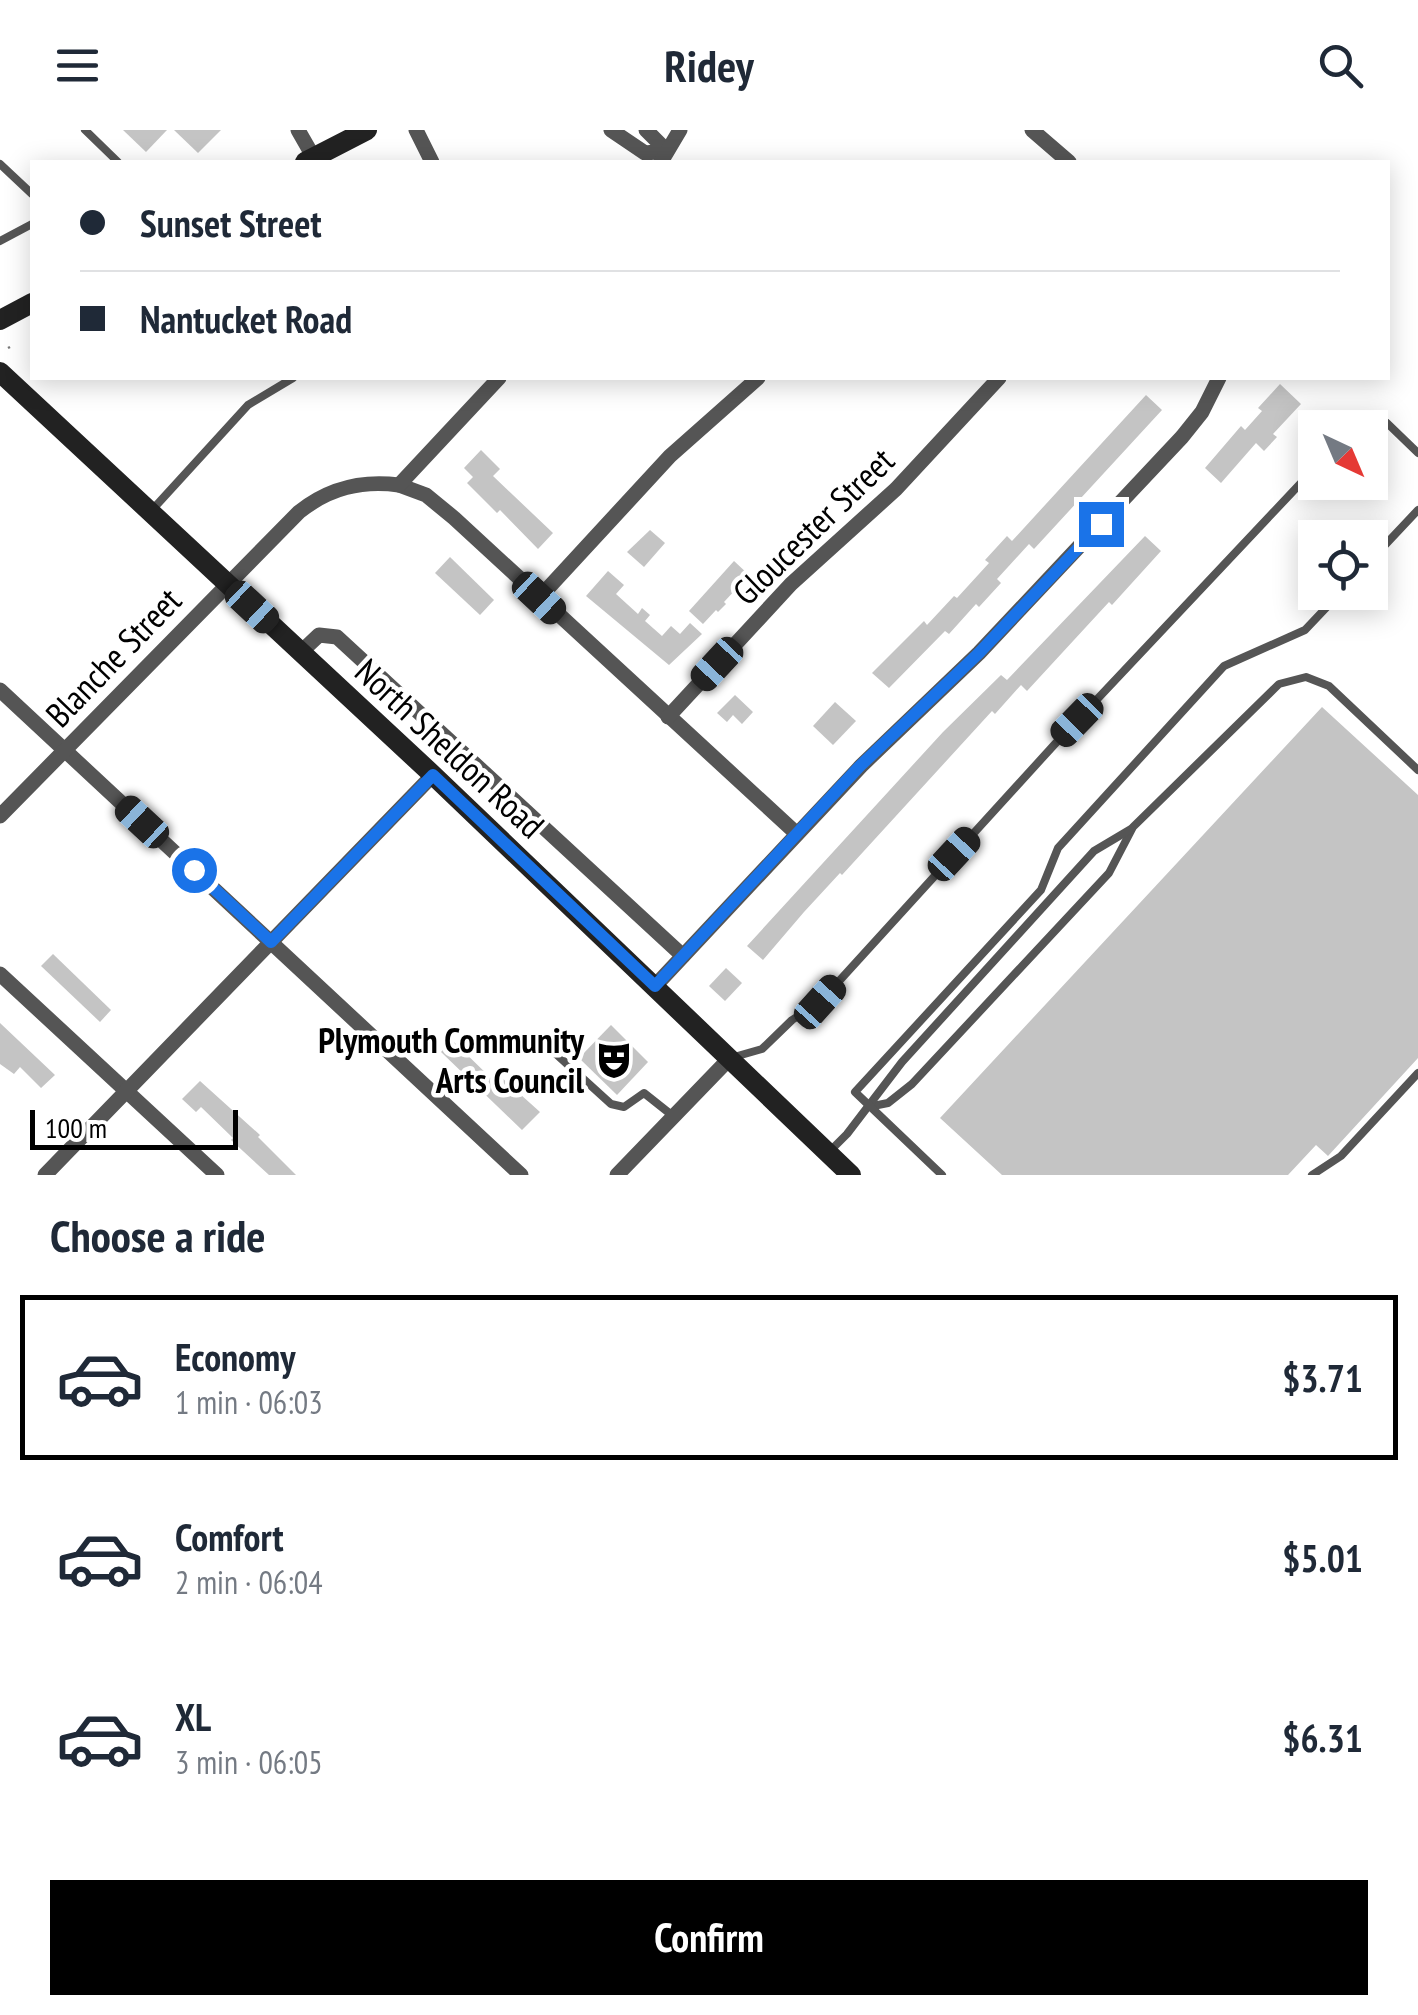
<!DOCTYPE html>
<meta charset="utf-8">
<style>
:root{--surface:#fff;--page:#f6f6f7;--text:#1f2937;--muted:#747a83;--line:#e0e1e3;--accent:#000}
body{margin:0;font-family:"PT Sans Narrow",sans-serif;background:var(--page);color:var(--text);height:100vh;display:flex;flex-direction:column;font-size:38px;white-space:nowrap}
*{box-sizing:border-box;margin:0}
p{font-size:32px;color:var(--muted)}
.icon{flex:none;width:55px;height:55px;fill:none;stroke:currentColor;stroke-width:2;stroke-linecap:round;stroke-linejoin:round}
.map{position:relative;height:1045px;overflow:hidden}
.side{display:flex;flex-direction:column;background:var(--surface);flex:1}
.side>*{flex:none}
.hud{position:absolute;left:30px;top:30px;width:1360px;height:220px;border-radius:0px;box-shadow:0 5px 25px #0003;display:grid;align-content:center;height:220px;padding:0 50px;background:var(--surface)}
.needle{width:65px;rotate:136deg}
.buttons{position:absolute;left:1298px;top:280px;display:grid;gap:20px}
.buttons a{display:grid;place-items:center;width:90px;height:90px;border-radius:0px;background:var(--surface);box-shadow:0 5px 25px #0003;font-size:50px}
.scale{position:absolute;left:30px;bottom:25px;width:208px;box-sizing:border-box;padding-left:10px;border:5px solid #000;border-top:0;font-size:28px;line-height:35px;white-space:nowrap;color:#000;-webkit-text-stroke:8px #fff;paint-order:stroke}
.end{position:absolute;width:45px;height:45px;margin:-22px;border:12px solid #1a73e8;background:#fff;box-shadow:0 0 0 5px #fff}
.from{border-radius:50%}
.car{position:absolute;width:30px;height:60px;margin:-30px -15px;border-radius:12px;box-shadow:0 0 8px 2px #0007;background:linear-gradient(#222 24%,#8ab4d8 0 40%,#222 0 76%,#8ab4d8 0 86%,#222 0)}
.hud b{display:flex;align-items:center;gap:35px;height:95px;font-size:38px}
.hud b+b{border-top:2px solid var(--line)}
.hud i{width:25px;height:25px;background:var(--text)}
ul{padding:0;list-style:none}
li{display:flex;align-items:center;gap:30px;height:165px;margin:0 20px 15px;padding:0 30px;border:5px solid transparent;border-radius:0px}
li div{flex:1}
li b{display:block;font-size:38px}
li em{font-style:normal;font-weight:600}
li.current{border-color:var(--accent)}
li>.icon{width:90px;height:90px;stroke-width:1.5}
h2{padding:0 50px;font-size:45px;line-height:120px}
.cta{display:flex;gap:20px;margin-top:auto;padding:20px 50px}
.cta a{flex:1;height:115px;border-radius:0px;background:var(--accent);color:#fff;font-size:40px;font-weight:600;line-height:115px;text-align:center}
header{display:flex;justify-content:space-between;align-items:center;height:130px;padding:0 50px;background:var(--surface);font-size:45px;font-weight:600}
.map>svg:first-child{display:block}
</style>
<header><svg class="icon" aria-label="menu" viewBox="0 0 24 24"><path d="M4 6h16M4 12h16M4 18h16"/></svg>Ridey<svg class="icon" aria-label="search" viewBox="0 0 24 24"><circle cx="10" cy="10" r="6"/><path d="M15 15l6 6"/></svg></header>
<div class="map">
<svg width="1418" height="1045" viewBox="0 0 1418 1045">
<rect width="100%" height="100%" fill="#fff"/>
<g fill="#c4c4c4">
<polygon points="123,0 167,0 146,22"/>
<polygon points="174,0 221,0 198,23"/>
<polygon points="1280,254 1301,274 1273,304 1277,307 1264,321 1256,313 1221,353 1205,338 1241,296 1245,300 1262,281 1258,278"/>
<polygon points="1146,265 1162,280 1034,419 1029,414 997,449 1001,453 979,477 976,474 949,504 945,501 889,558 872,543 924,491 927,495 954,466 957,468 989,433 985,430 1007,406 1012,411"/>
<polygon points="481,320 500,339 493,346 553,403 538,419 500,380 497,383 467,353 473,347 464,338"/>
<polygon points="650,400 665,413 644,437 627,422"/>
<polygon points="1145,406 1161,421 1112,475 1109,472 1027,561 1021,555 995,584 992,581 842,745 840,743 804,782 763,830 747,816 943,602 1001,545 1007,550"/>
<polygon points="450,427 494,470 480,485 435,443"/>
<polygon points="734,431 749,445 724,472 726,474 718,482 716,480 703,494 689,481"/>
<polygon points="608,441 624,455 616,464 638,484 642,478 650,485 645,491 662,506 671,496 680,504 690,493 702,504 669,535 586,466"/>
<polygon points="735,565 753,582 742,594 733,585 727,592 717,583"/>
<polygon points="835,572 856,591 833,615 813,596"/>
<polygon points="1322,577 1418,665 1418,928 1328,1026 1316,1015 1288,1045 1002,1045 940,988"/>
<polygon points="53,824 111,880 100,892 41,836"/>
<polygon points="726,838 742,853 725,871 709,856"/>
<polygon points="0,893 55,945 41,958 20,937 14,944 0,934"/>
<polygon points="611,895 648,932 617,965 579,928"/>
<polygon points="452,910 496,953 501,947 540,982 522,1000 441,922"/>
<polygon points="200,951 260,1005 258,1007 296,1045 269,1045 231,1010 233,1008 201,977 196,982 182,969"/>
</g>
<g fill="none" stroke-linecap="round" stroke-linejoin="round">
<polyline stroke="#777" stroke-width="2.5" stroke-dasharray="2.5 5" stroke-linecap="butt" points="8,218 10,217"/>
<g stroke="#555" stroke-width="8">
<polyline points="85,0 118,32"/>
<polyline points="0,34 32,64"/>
<polyline points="0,111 32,94"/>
<polyline points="1370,310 1387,293 1418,323"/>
<polyline points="153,379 248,275 293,248"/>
<polyline points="1370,431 1418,380"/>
<polyline points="556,924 611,974 624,977 644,963 673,986"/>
<polyline points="734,927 762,919 792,890 820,872 1054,615 1315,338"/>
<polyline points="868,977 888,973 912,954 1109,743 1133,697 1279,554 1306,547 1329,556 1418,640"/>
<polyline points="828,1023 847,1004 902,932 1094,721 1131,699"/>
<polyline points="942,1045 855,962 1041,760 1058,718 1224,536 1305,500 1341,462"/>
<polyline points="1312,1045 1341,1026 1418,943"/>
</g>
<g stroke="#555" stroke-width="15">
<polyline points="298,0 314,28"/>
<polyline points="416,0 432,32"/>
<polyline points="611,0 645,23 667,21"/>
<polyline points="646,0 667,21"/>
<polyline points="1032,0 1069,32"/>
<polyline points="661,32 680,0"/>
<polyline points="399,355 426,365 454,388 797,704"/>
<polyline points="539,468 670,326 758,248"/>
<polyline points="301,522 319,505 337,507 683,826"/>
<polyline points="0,560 521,1045"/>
<polyline points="668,587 791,454 896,359 999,248"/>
<path d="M 0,686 L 299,382 C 329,358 361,350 399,355 L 499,248"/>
<polyline points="0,844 217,1045"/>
<polyline points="655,856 861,636 979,523 1182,307 1202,282 1219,248"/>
<polyline points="45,1045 433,645"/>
<polyline points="617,1045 730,928"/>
</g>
<g stroke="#222" stroke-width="20">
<polyline points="305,32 367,0"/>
<polyline points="0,190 32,173"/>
<polyline points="0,242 433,645 851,1045"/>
</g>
</g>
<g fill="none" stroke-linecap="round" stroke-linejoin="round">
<polyline stroke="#1a73e8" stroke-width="12" points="194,740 271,812 433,645 655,856 860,636 979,523 1101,394"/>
</g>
<defs>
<g id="theatre-bare" transform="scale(3)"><path d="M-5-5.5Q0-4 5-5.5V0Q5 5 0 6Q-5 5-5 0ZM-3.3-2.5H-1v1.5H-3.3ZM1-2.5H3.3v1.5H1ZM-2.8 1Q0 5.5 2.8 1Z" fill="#000" stroke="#fff" stroke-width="2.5" paint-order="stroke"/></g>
</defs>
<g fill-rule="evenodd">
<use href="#theatre-bare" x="614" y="930"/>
</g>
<g text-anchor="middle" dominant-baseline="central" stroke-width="9" stroke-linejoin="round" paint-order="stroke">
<g font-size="35" fill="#000" stroke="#fff">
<text transform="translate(813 396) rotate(-44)">Gloucester Street</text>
<text transform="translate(113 527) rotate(-46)">Blanche Street</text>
<text transform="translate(450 618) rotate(43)">North Sheldon Road</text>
</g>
<g font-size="35" font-weight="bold" fill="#000" stroke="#fff" text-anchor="end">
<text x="584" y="910">Plymouth Community<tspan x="584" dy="40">Arts Council</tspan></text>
</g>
</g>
</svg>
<div class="buttons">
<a><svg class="needle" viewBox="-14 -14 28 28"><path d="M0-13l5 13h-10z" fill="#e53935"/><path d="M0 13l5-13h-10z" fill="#747a83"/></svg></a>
<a><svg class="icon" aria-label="locate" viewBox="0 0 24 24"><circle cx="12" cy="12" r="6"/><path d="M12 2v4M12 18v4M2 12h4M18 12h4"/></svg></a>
</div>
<div class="scale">100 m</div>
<i class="end from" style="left:194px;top:740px"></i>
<i class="end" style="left:1101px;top:394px"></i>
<i class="car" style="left:539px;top:468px;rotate:133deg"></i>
<i class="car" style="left:252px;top:477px;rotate:133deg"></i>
<i class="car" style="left:717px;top:534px;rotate:223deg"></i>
<i class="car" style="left:1077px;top:590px;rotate:224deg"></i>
<i class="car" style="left:142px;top:692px;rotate:313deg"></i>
<i class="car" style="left:954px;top:724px;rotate:43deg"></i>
<i class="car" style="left:820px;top:872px;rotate:42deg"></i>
<div class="hud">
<b><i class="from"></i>Sunset Street</b>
<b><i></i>Nantucket Road</b>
</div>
</div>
<section class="side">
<h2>Choose a ride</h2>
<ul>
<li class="current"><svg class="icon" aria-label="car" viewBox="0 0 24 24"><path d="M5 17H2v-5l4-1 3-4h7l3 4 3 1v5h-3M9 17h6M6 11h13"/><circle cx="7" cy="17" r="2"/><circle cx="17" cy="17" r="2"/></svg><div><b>Economy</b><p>1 min · 06:03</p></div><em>$3.71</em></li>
<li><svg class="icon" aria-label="car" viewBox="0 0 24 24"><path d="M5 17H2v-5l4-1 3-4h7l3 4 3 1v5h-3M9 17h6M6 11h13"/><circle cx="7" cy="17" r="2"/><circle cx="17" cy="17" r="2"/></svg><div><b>Comfort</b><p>2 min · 06:04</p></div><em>$5.01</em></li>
<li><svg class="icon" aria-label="car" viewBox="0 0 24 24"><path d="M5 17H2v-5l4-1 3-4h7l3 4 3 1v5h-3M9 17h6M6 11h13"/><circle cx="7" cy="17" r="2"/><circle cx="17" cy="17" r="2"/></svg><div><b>XL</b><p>3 min · 06:05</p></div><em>$6.31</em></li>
</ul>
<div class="cta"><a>Confirm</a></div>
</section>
